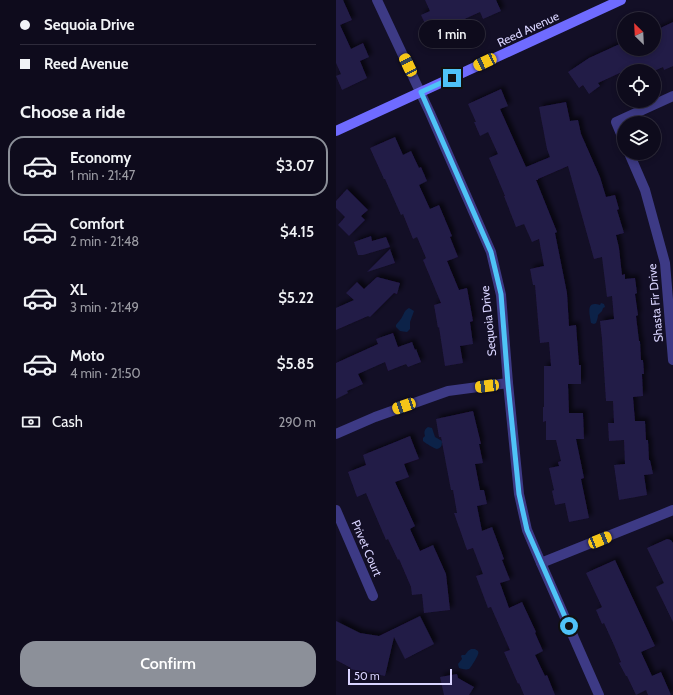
<!DOCTYPE html>
<meta charset="utf-8">
<style>
:root{--surface:#0e0b1c;--page:#171425;--text:#f1f3f6;--muted:#9b9ba3;--line:#2e2b3b;--accent:#8c9099}
body{margin:0;font-family:Cabin,sans-serif;background:var(--page);color:var(--text);height:100vh;display:flex;flex-direction:column;font-size:15px;white-space:nowrap}
*{box-sizing:border-box;margin:0}
p{font-size:13px;color:var(--muted)}
.icon{flex:none;width:22px;height:22px;fill:none;stroke:currentColor;stroke-width:2;stroke-linecap:round;stroke-linejoin:round}
.map{position:relative;flex:1;overflow:hidden}
.panel{display:flex;flex-direction:column;background:var(--surface);width:336px}
.panel>*{flex:none}
.guide{display:grid;align-content:center;height:88px;padding:0 20px;background:var(--surface)}
.needle{width:26px;rotate:336deg}
.tools{position:absolute;left:281px;top:12px;display:grid;gap:8px}
.tools a{display:grid;place-items:center;width:44px;height:44px;border-radius:50%;background:var(--surface);box-shadow:0 2px 6px #0003,0 0 0 1px var(--line);font-size:20px}
.scale{position:absolute;left:12px;bottom:10px;width:104px;box-sizing:border-box;padding-left:4px;border:2px solid #d9d4ff;border-top:0;font-size:11px;line-height:14px;white-space:nowrap;color:#d9d4ff;-webkit-text-stroke:3px #130f26;paint-order:stroke}
.end{position:absolute;width:18px;height:18px;margin:-9px;border:5px solid #4fc3f7;background:#111;box-shadow:0 0 0 2px #111}
.from{border-radius:50%}
.bubble{position:absolute;height:28px;border-radius:14px;background:var(--surface);box-shadow:0 2px 6px #0003,0 0 0 1px var(--line);font-size:13px;font-weight:600;line-height:28px;text-align:center}
.car{position:absolute;width:12px;height:24px;margin:-12px -6px;border-radius:5px;box-shadow:0 0 3px 1px #0007;background:linear-gradient(#f5c518 24%,#345 0 40%,#f5c518 0 76%,#345 0 86%,#f5c518 0)}
.guide b{display:flex;align-items:center;gap:14px;height:38px;font-size:15px}
.guide b+b{border-top:1px solid var(--line)}
.guide i{width:10px;height:10px;background:var(--text)}
ul{padding:0;list-style:none}
li{display:flex;align-items:center;gap:12px;height:60px;margin:0 8px 6px;padding:0 12px;border:2px solid transparent;border-radius:16px}
li div{flex:1}
li b{display:block;font-size:15px}
li em{font-style:normal;font-weight:600}
li.on{border-color:var(--accent)}
li>.icon{width:36px;height:36px;stroke-width:1.5}
h2{padding:0 20px;font-size:18px;line-height:48px}
.pay{display:flex;align-items:center;gap:10px;height:44px;padding:0 20px;font-size:15px}
.pay p{margin-inline-start:auto}
.cta{display:flex;gap:8px;margin-top:auto;padding:8px 20px}
.cta a{flex:1;height:46px;border-radius:16px;background:var(--accent);color:#fff;font-size:16px;font-weight:600;line-height:46px;text-align:center}
main{display:flex;flex:1;min-height:0}
.map>svg:first-child{display:block}
</style>
<main>
<section class="panel">
<div class="guide">
<b><i class="from"></i>Sequoia Drive</b>
<b><i></i>Reed Avenue</b>
</div>
<h2>Choose a ride</h2>
<ul>
<li class="on"><svg class="icon" aria-label="car" viewBox="0 0 24 24"><path d="M5 17H2v-5l4-1 3-4h7l3 4 3 1v5h-3M9 17h6M6 11h13"/><circle cx="7" cy="17" r="2"/><circle cx="17" cy="17" r="2"/></svg><div><b>Economy</b><p>1 min · 21:47</p></div><em>$3.07</em></li>
<li><svg class="icon" aria-label="car" viewBox="0 0 24 24"><path d="M5 17H2v-5l4-1 3-4h7l3 4 3 1v5h-3M9 17h6M6 11h13"/><circle cx="7" cy="17" r="2"/><circle cx="17" cy="17" r="2"/></svg><div><b>Comfort</b><p>2 min · 21:48</p></div><em>$4.15</em></li>
<li><svg class="icon" aria-label="car" viewBox="0 0 24 24"><path d="M5 17H2v-5l4-1 3-4h7l3 4 3 1v5h-3M9 17h6M6 11h13"/><circle cx="7" cy="17" r="2"/><circle cx="17" cy="17" r="2"/></svg><div><b>XL</b><p>3 min · 21:49</p></div><em>$5.22</em></li>
<li><svg class="icon" aria-label="car" viewBox="0 0 24 24"><path d="M5 17H2v-5l4-1 3-4h7l3 4 3 1v5h-3M9 17h6M6 11h13"/><circle cx="7" cy="17" r="2"/><circle cx="17" cy="17" r="2"/></svg><div><b>Moto</b><p>4 min · 21:50</p></div><em>$5.85</em></li>
</ul>
<div class="pay"><svg class="icon" aria-label="cash" viewBox="0 0 24 24"><path d="M3 7h18v10H3z"/><circle cx="12" cy="12" r="2"/></svg>Cash<p>290 m</p></div>
<div class="cta"><a>Confirm</a></div>
</section>
<div class="map">
<svg width="337" height="695" viewBox="0 0 337 695">
<defs>
<filter id="shadow"><feDropShadow dx="3.5" dy="-3.5" stdDeviation="2" flood-color="#0009"/></filter>
</defs>
<rect width="100%" height="100%" fill="#130f26"/>
<g fill="#0c2248">
<path d="M 265,303 L 268,304 L 269,307 L 267,308 L 266,311 L 262,315 C 262,318 261,320 260,323 L 258,324 L 255,323 C 254,314 249,300 264,305 Z"/>
<path d="M 73,308 L 78,311 L 74,322 L 74,329 L 71,332 L 64,331 L 60,327 L 60,325 C 61,323 63,322 64,320 C 68,316 67,311 73,308 Z"/>
<path d="M 92,427 L 96,428 L 99,437 L 106,441 C 106,446 105,448 101,449 C 97,448 91,444 87,441 L 87,438 L 89,436 C 88,432 88,430 92,427 Z"/>
<path d="M 135,649 L 139,649 L 142,651 C 142,652 143,653 142,654 C 142,656 134,669 133,669 C 130,670 126,669 123,668 L 122,664 L 126,659 L 125,656 L 126,655 L 129,655 L 132,651 Z"/>
</g>
<g fill="#241b47" filter="url(#shadow)">
<polygon points="0,0 7,0 16,20 4,25 15,49 27,43 33,57 24,61 31,78 6,90 0,76 5,74 0,63"/>
<polygon points="89,0 160,0 165,11 147,19 144,12 122,22 127,34 102,45 95,29 92,30 85,15 94,11"/>
<polygon points="337,22 337,66 328,70 327,67 318,71 288,71 262,83 264,86 253,94 247,85 243,88 232,72 253,58 288,42 288,49 318,49 318,31"/>
<polygon points="165,89 172,106 164,109 190,167 214,157 211,149 203,107 230,102 234,121 242,120 245,134 264,177 270,197 279,195 283,209 281,210 288,233 280,235 283,248 286,275 289,274 289,279 299,278 301,293 299,294 302,315 300,316 303,341 304,341 305,360 307,360 308,374 306,374 307,396 297,397 299,421 309,421 310,440 312,440 313,460 314,460 317,474 308,475 311,495 283,500 278,465 289,464 288,440 273,441 272,423 278,423 277,401 270,401 266,339 264,321 278,319 276,296 271,297 266,257 258,259 232,166 202,179 202,180 200,180 221,232 219,233 231,293 233,326 240,325 243,365 245,365 245,384 232,384 233,413 247,413 248,439 240,439 248,478 245,479 253,518 233,522 229,503 219,505 216,491 218,490 213,468 223,466 222,462 225,461 220,440 210,440 210,421 207,422 207,407 208,407 208,366 215,366 213,342 204,343 199,285 197,285 194,269 208,266 203,239 196,242 188,224 180,227 168,196 169,196 153,158 162,154 152,132 144,136 138,122 140,122 132,104"/>
<polygon points="59,137 67,155 75,151 83,168 85,167 91,181 83,185 94,209 103,205 116,236 114,237 122,257 111,261 123,290 131,288 137,321 134,322 137,344 124,346 127,363 109,366 103,327 102,328 98,305 105,303 87,260 90,258 81,237 77,239 67,214 65,215 49,179 48,179 34,148"/>
<polygon points="11,189 32,210 25,216 29,220 13,236 2,225 9,217 0,208 0,201"/>
<polygon points="35,236 36,241 50,237 54,247 27,255 22,255 18,242"/>
<polygon points="54,249 59,263 31,272"/>
<polygon points="41,277 64,283 61,294 58,293 34,317 32,316 0,330 0,308 18,300 10,293 21,282 28,289"/>
<polygon points="57,333 62,347 76,342 79,350 80,349 85,362 72,367 70,364 52,371 49,362 22,374 27,384 11,391 12,393 0,399 0,363 42,344 40,339"/>
<polygon points="137,411 145,444 143,444 147,463 139,464 144,490 148,490 151,504 141,506 146,531 156,527 168,559 166,560 174,580 164,583 173,608 186,602 200,632 199,633 207,651 199,655 209,676 211,675 219,695 188,695 183,683 182,684 168,652 174,650 155,607 152,608 140,576 147,574 137,548 131,550 118,513 121,513 117,490 115,490 105,437 103,437 100,419"/>
<polygon points="74,436 83,459 68,464 73,477 59,482 79,526 74,529 84,551 97,545 110,574 114,610 88,613 86,594 76,595 75,587 63,559 62,560 52,539 50,540 30,493 21,497 12,472 30,465 27,455"/>
<polygon points="331,539 335,540 337,543 337,622 320,587 328,583 311,548"/>
<polygon points="279,560 319,646 305,652 316,676 325,672 335,695 312,695 310,690 300,695 291,676 290,676 283,663 285,662 278,645 268,623 266,624 260,610 266,607 250,573"/>
<polygon points="84,616 98,644 69,659 58,637 49,676 14,669 15,668 0,660 0,621 24,633 43,636"/>
<polygon points="121,674 122,678 138,687 133,695 108,695 104,677"/>
</g>
<g fill="none" stroke-linecap="round" stroke-linejoin="round">
<g stroke="#3d3a85" stroke-width="10">
<polyline points="41,0 94,113 155,252 165,295 172,383 183,494 191,530 205,563 263,695"/>
<polyline points="288,141 280,122 337,96"/>
<polyline points="293,153 309,190 329,263 337,360"/>
<polyline points="0,434 39,417 112,391 172,383"/>
<polyline points="0,510 37,596"/>
<polyline points="205,563 337,510"/>
</g>
<polyline stroke="#6f6bff" stroke-width="10" points="0,131 285,0"/>
</g>
<g fill="none" stroke-linecap="round" stroke-linejoin="round">
<polyline stroke="#4fc3f7" stroke-width="5" points="116,78 85,92 155,252 165,294 172,384 183,494 191,530 233,626"/>
</g>
<g text-anchor="middle" dominant-baseline="central" stroke-width="3" stroke-linejoin="round" paint-order="stroke">
<g font-size="12" fill="#d9d4ff" stroke="#130f26">
<text transform="translate(192 29) rotate(-25)">Reed Avenue</text>
<text transform="translate(319 303) rotate(-95)">Shasta Fir Drive</text>
<text transform="translate(152 321) rotate(-96)">Sequoia Drive</text>
<text transform="translate(31 548) rotate(67)">Privet Court</text>
</g>
</g>
</svg>
<div class="tools">
<a><svg class="needle" viewBox="-14 -14 28 28"><path d="M0-13l5 13h-10z" fill="#e53935"/><path d="M0 13l5-13h-10z" fill="#9b9ba3"/></svg></a>
<a><svg class="icon" aria-label="locate" viewBox="0 0 24 24"><circle cx="12" cy="12" r="6"/><path d="M12 2v4M12 18v4M2 12h4M18 12h4"/></svg></a>
<a><svg class="icon" aria-label="layers" viewBox="0 0 24 24"><path d="M12 4l9 5-9 5-9-5zM3 14l9 5 9-5"/></svg></a>
</div>
<div class="scale">50 m</div>
<i class="end from" style="left:233px;top:626px"></i>
<i class="end" style="left:116px;top:78px"></i>
<div class="bubble" style="left:83px;top:20px;width:66px">1 min</div>
<i class="car" style="left:149px;top:62px;rotate:245deg"></i>
<i class="car" style="left:72px;top:65px;rotate:334deg"></i>
<i class="car" style="left:151px;top:386px;rotate:263deg"></i>
<i class="car" style="left:68px;top:406px;rotate:251deg"></i>
<i class="car" style="left:264px;top:540px;rotate:68deg"></i>
</div>
</main>
